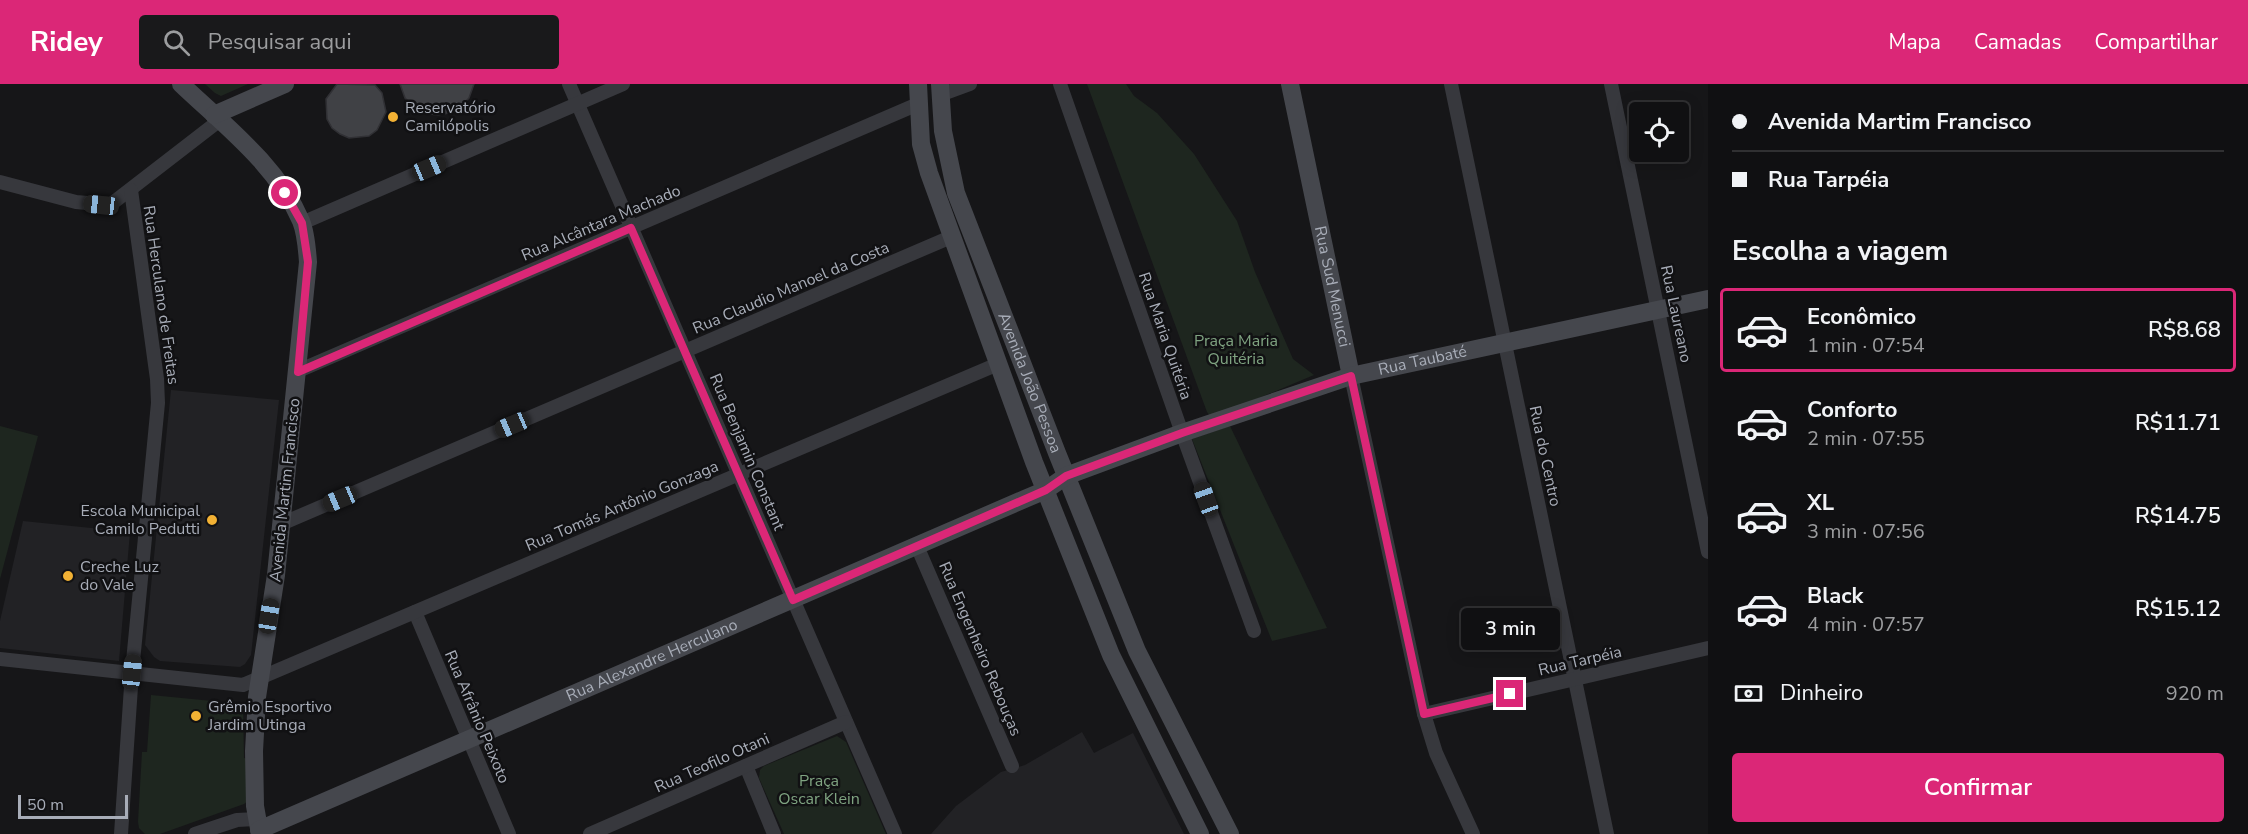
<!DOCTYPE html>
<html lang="pt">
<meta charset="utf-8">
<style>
:root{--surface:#101012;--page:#19191b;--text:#f1f3f6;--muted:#9c9d9f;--line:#303032;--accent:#db2777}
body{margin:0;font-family:"Nunito Sans",sans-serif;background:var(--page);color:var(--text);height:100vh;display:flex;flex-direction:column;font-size:22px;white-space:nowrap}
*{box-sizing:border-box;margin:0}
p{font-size:20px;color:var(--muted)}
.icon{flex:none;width:33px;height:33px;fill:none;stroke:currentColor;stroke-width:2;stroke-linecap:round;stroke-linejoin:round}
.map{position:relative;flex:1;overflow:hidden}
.details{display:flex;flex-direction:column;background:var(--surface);width:540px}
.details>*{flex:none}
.hud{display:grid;align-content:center;height:132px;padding:0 24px;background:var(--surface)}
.buttons{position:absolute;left:1629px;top:18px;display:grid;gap:12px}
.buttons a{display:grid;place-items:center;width:60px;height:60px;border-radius:6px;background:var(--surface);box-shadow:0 3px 15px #0003,0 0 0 2px var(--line);font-size:30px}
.scale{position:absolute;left:18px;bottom:15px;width:110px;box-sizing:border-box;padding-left:6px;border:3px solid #a8adb8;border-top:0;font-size:16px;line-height:21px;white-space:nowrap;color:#a8adb8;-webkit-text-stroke:4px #111113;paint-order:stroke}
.end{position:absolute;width:27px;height:27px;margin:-14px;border:8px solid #db2777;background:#fff;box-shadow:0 0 0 3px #fff}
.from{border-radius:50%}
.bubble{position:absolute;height:42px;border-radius:6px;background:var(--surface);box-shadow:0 3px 15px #0003,0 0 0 2px var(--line);font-size:20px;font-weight:600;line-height:42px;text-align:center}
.car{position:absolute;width:18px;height:36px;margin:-18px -9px;border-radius:8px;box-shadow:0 0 4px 2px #0007;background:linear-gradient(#222 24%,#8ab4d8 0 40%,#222 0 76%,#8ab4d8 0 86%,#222 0)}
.hud b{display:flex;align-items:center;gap:21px;height:57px;font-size:22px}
.hud b+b{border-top:2px solid var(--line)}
.hud i{width:15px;height:15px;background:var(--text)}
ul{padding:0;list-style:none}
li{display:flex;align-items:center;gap:18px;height:84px;margin:0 12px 9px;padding:0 12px;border:3px solid transparent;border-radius:6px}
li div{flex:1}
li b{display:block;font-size:22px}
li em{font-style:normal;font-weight:600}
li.current{border-color:var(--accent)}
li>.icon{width:54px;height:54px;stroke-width:1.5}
h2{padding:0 24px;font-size:27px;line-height:72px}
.pay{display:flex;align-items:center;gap:15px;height:66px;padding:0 24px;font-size:22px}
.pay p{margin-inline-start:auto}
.action{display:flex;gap:12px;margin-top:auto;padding:12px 24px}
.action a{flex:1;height:69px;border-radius:6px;background:var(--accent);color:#fff;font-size:24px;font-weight:600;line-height:69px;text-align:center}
header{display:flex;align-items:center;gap:36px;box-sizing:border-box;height:84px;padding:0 30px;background:var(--accent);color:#fff}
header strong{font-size:28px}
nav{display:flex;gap:33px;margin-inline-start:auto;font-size:21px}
.search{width:420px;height:54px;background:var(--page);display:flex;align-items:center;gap:15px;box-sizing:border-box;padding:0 21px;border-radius:6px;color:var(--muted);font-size:22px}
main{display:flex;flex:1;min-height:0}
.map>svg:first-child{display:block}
</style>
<header>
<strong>Ridey</strong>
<div class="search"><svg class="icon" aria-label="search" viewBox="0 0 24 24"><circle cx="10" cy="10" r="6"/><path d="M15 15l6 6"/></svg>Pesquisar aqui</div>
<nav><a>Mapa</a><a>Camadas</a><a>Compartilhar</a></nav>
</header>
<main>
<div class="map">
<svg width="1708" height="750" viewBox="0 0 1708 750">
<rect width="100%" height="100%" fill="#161618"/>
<g fill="#222225">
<polygon points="171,306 279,316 251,571 245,580 240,583 160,577 154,573 145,561"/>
<polygon points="23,437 130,448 119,577 0,564 0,537"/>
<polygon points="1082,648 1094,669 1133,649 1184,750 931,750 956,722 1001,688 1025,681"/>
</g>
<g fill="#1e261f">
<polygon points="205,0 248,0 221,12 215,9"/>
<polygon points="1087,0 1126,0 1134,12 1157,29 1194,70 1237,137 1255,188 1293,275 1314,291 1216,332 1210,332 1207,328"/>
<polygon points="0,342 38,352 0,495"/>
<polygon points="1230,342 1327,544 1272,557 1192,355"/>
<polygon points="151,611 243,620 244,674 249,675 249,716 244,720 160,750 145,750 139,744 138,738 142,668 147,668"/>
<polygon points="837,652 846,658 886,750 784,750 759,694 760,686 764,682"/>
</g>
<g fill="#404145" stroke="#303034" stroke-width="1.5">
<polygon points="337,0 375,1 382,9 386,28 377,46 369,52 349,54 340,50 332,44 327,35 326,15"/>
<polygon points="400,0 474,0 469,14 460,23 449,29 437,31 424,29 414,23 405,14"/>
</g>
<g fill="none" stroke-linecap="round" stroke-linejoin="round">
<g stroke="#37383d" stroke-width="14">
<polyline points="569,0 895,750"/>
<polyline points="1060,0 1182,349 1254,547"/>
<polyline points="1451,0 1607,750"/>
<polyline points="1611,0 1708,468"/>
<polyline points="940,11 970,0"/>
<polyline points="0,98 76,118 110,121 220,36"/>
<polyline points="302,139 623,0"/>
<polyline points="298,287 918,20"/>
<polyline points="1351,292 1424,630 1436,669 1473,750"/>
<polyline points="281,440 951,153"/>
<polyline points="917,462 1012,682"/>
<polyline points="415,528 509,750"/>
<polyline points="0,575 243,601 998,280"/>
<polyline points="1424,630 1708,564"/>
<polyline points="746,682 774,750"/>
<polyline points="121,750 132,588 158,319 157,295 131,106"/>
<polyline points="195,750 237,736 256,735"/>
<polyline points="590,750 846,638"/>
</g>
<g stroke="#45474d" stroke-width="18">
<path d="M 181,0 C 224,41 277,81 301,137 C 306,149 307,165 308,178 L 276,491 L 257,613 L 254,667 L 255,722 L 260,750"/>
<polyline points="918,0 921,60 929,89 1034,378 1111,571 1200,750"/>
<path id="s1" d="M 940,0 L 943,47 L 956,109 L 1057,369 L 1137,567 L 1230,750"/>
<path id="s2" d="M 1290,0 L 1351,292"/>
<polyline points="214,31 285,0"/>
<path id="s3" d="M 259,746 L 1027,414 L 1046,406 L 1066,392 L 1182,349 L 1351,292 L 1708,215"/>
</g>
</g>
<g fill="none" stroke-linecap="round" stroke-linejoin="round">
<polyline stroke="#db2777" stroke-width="8" points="285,109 302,139 308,178 298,288 631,144 793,516 1046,406 1066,392 1182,349 1351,292 1424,630 1510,610"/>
</g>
<g fill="#f2b134" stroke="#111113" stroke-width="2">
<circle cx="393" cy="33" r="6"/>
<circle cx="212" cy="436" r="6"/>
<circle cx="68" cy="492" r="6"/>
<circle cx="196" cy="632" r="6"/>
</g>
<g text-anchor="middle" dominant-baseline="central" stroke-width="5" stroke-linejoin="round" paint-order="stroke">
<g font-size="16" fill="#a8adb8" stroke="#111113" text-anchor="start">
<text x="405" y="24">Reservatório<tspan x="405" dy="18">Camilópolis</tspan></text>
<text x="200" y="427" text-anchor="end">Escola Municipal<tspan x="200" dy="18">Camilo Pedutti</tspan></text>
<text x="80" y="483">Creche Luz<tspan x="80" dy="18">do Vale</tspan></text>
<text x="208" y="623">Grêmio Esportivo<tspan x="208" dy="18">Jardim Utinga</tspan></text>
</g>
<g font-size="16" fill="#a8adb8" stroke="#111113">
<text transform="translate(601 139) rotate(-23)">Rua Alcântara Machado</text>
<text stroke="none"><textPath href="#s2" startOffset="207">Rua Sud Menucci</textPath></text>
<text transform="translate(791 204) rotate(-23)">Rua Claudio Manoel da Costa</text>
<text transform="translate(161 211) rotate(82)">Rua Herculano de Freitas</text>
<text transform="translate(1676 230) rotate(78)">Rua Laureano</text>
<text transform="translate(1165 252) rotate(71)">Rua Maria Quitéria</text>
<text stroke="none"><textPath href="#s3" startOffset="1257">Rua Taubaté</textPath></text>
<text stroke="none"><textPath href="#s1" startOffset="314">Avenida João Pessoa</textPath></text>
<text transform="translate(747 368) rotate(67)">Rua Benjamin Constant</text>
<text transform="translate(1545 372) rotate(78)">Rua do Centro</text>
<text transform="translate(285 406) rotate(-84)">Avenida Martim Francisco</text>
<text transform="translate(622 422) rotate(-23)">Rua Tomás Antônio Gonzaga</text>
<text transform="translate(980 565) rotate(67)">Rua Engenheiro Rebouças</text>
<text stroke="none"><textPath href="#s3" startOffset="428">Rua Alexandre Herculano</textPath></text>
<text transform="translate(1580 577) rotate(-13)">Rua Tarpéia</text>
<text transform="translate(477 633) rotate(67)">Rua Afrânio Peixoto</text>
<text transform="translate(712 679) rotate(-24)">Rua Teofilo Otani</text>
</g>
<g font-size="16" fill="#7fa381" stroke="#111113">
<text x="1236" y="257">Praça Maria<tspan x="1236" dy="18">Quitéria</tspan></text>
<text x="819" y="697">Praça<tspan x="819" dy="18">Oscar Klein</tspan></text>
</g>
</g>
</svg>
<div class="buttons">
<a><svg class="icon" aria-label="locate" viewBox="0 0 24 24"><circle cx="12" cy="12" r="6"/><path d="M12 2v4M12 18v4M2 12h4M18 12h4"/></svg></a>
</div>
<div class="scale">50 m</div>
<i class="end from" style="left:285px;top:109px"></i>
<i class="end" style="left:1510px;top:610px"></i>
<div class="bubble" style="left:1461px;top:524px;width:99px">3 min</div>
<i class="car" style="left:429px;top:84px;rotate:67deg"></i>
<i class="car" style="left:101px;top:121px;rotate:276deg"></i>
<i class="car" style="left:512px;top:341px;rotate:247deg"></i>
<i class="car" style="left:340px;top:415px;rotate:247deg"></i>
<i class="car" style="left:1206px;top:415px;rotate:340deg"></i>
<i class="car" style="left:269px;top:532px;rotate:9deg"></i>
<i class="car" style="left:132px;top:588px;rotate:6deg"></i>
</div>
<section class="details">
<div class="hud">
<b><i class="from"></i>Avenida Martim Francisco</b>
<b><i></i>Rua Tarpéia</b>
</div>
<h2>Escolha a viagem</h2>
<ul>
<li class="current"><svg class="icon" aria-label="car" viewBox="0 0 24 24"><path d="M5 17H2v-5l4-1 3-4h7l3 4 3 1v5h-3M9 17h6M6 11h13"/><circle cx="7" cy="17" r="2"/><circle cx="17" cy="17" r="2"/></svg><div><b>Econômico</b><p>1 min · 07:54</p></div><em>R$8.68</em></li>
<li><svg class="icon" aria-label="car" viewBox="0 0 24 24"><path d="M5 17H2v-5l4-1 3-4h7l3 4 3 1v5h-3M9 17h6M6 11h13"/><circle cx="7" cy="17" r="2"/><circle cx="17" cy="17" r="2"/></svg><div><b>Conforto</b><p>2 min · 07:55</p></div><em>R$11.71</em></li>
<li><svg class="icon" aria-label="car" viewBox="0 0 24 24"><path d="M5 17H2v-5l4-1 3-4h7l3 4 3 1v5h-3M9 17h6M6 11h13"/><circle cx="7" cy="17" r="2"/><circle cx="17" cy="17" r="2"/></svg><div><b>XL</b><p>3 min · 07:56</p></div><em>R$14.75</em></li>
<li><svg class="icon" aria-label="car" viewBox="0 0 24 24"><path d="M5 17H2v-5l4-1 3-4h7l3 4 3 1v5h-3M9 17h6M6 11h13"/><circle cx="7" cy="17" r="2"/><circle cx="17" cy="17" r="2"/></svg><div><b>Black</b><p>4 min · 07:57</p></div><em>R$15.12</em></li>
</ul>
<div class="pay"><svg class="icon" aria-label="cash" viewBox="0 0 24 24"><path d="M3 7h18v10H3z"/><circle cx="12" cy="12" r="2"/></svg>Dinheiro<p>920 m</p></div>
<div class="action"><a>Confirmar</a></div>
</section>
</main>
